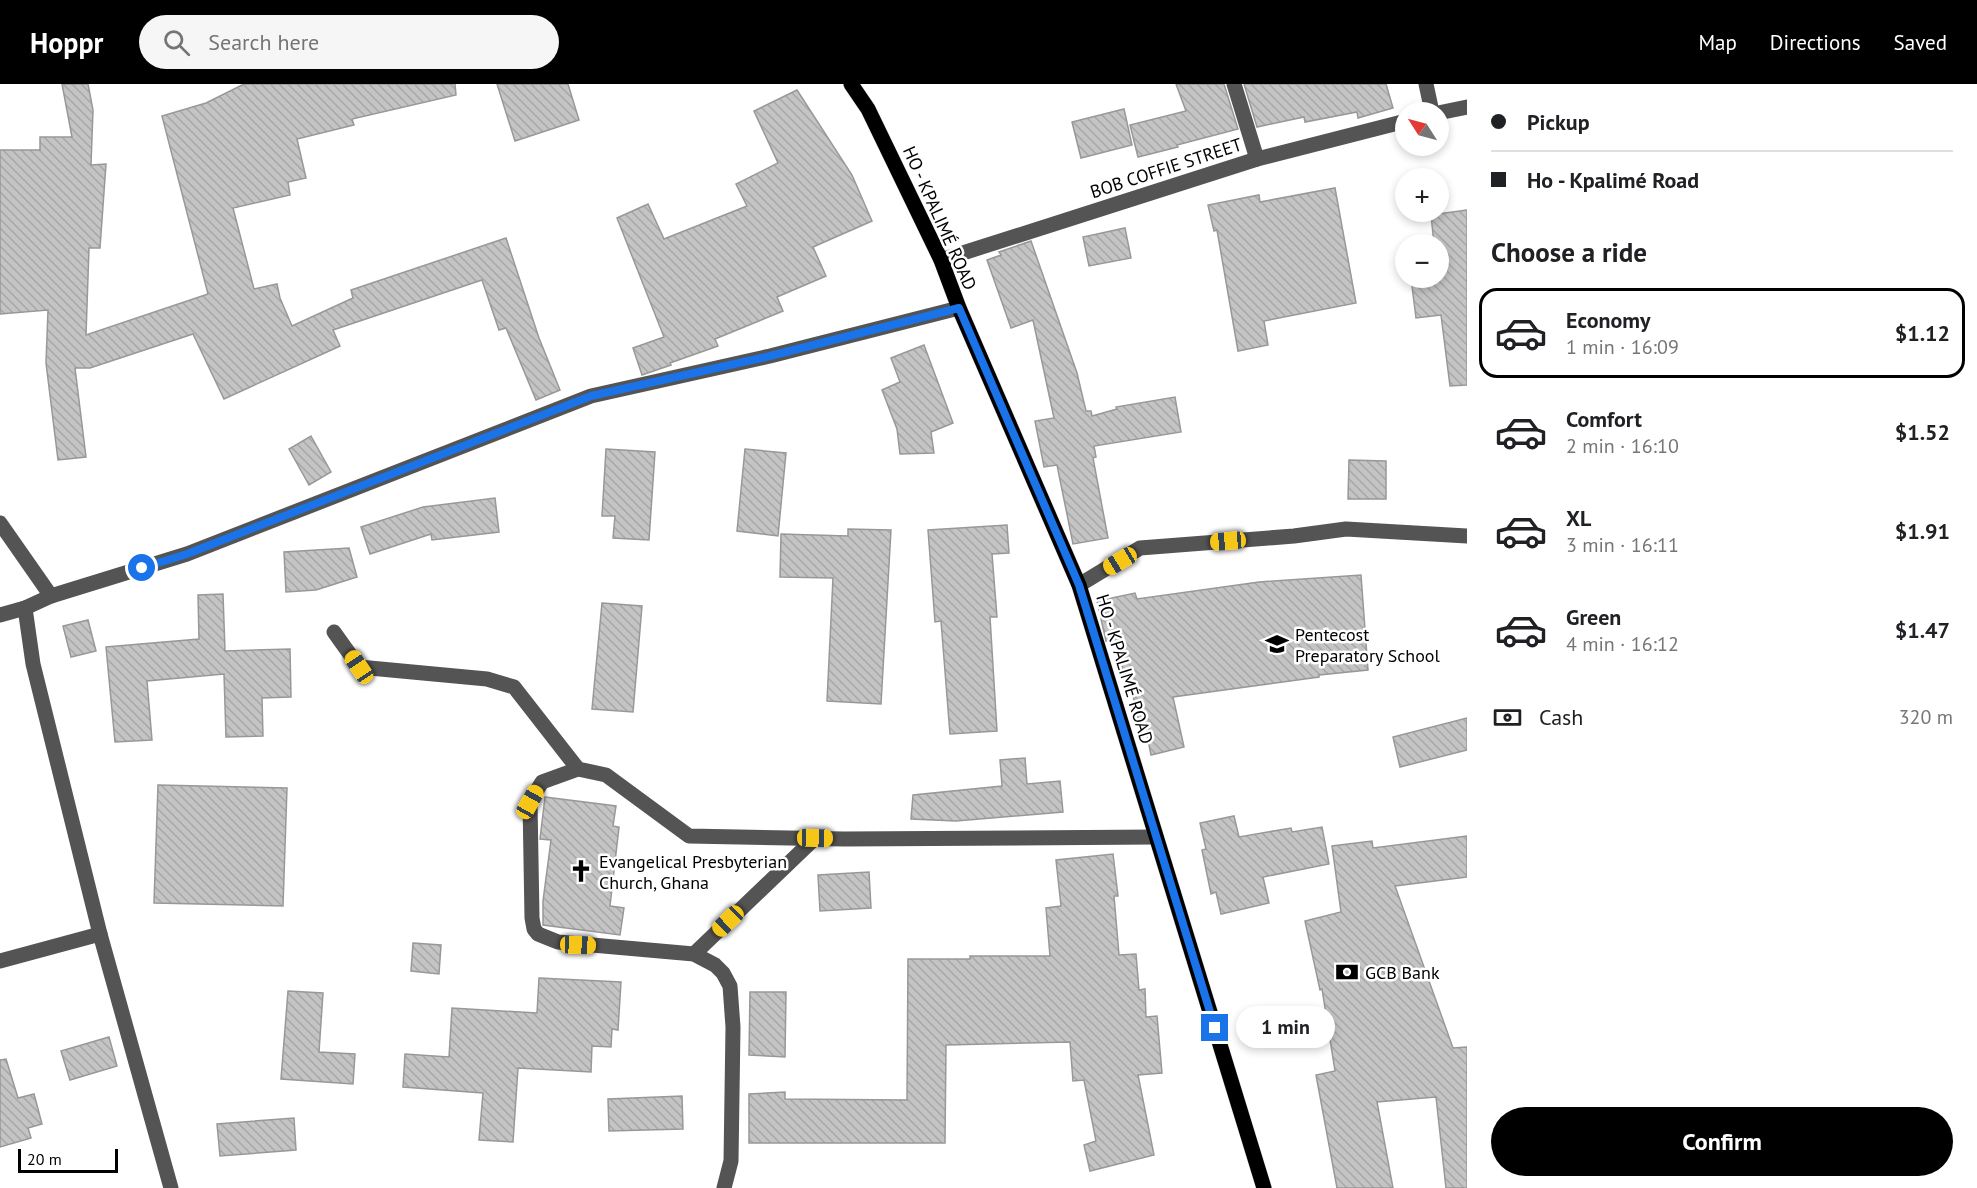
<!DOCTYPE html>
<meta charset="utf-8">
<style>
:root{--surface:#fff;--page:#f6f6f6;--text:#202124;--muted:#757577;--line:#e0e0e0;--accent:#000}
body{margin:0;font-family:"PT Sans",sans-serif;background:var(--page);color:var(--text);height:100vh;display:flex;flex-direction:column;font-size:22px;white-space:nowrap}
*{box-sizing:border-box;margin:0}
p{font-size:20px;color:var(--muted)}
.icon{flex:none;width:33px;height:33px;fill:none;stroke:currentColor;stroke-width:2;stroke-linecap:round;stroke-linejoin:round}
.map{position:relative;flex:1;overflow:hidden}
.sheet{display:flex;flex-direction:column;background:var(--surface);width:510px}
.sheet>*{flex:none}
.banner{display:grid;align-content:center;height:132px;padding:0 24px;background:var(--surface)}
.needle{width:39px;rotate:306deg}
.fabs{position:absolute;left:1395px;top:18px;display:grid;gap:12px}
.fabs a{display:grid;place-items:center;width:54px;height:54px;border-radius:50%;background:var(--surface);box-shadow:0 3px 9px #0003;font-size:30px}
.scale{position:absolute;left:18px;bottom:15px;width:100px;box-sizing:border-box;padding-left:6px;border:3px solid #000;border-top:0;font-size:16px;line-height:21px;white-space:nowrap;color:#000;-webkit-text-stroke:4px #fff;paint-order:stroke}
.end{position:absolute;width:27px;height:27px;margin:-14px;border:8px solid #1a73e8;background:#fff;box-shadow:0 0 0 3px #fff}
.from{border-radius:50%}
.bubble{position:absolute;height:42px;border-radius:21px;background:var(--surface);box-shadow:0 3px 9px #0003;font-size:20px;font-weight:700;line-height:42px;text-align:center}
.car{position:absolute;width:18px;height:36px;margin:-18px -9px;border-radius:8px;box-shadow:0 0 4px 2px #0007;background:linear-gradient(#f5c518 24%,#345 0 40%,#f5c518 0 76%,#345 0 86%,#f5c518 0)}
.banner b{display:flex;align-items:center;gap:21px;height:57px;font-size:22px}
.banner b+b{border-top:2px solid var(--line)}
.banner i{width:15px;height:15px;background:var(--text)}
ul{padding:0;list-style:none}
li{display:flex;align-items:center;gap:18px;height:90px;margin:0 12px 9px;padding:0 12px;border:3px solid transparent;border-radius:18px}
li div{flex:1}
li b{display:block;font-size:22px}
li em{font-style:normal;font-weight:700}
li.current{border-color:var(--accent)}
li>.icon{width:54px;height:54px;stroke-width:1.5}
h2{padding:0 24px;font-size:27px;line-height:72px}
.pay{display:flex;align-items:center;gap:15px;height:66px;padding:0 24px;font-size:22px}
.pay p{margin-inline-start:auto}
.action{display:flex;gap:12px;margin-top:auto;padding:12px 24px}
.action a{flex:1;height:69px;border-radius:36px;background:var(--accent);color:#fff;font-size:24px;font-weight:700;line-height:69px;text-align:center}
header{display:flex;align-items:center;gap:36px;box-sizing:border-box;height:84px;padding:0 30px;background:var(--accent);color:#fff}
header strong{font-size:28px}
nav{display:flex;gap:33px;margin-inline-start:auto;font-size:21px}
.search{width:420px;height:54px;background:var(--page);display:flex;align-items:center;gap:15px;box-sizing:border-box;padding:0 21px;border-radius:33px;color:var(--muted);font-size:22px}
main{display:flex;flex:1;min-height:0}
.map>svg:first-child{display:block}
</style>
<header>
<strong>Hoppr</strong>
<div class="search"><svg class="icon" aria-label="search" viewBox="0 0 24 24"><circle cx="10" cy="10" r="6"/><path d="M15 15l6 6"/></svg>Search here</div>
<nav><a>Map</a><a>Directions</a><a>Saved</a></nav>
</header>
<main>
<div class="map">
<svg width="1467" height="1104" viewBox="0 0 1467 1104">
<defs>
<pattern id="building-back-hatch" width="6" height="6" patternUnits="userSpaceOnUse" patternTransform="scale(1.5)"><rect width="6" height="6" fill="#c4c4c4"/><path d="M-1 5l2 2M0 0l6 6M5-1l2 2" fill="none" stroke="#a7a7a7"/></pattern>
</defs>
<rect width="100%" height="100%" fill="#fff"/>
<g fill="url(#building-back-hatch)" stroke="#989898" stroke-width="1.5">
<polygon points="62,0 88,0 93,26 91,81 106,80 100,164 89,164 86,251 208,210 162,32 206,19 244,0 455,0 456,11 352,35 354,41 297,55 306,94 288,98 290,111 233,124 254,205 277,200 280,214 292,242 353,214 351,206 506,154 539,254 560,306 536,316 506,244 499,246 482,196 333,246 340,262 224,315 193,250 90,284 75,284 86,373 58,376 46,279 48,226 0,230 0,66 40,66 40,53 72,53"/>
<polygon points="497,0 568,0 579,36 515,57"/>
<polygon points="1176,0 1224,0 1238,45 1177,61 1178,63 1138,73 1130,41 1186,27"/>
<polygon points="1244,0 1386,0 1393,24 1358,34 1357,28 1305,38 1304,33 1257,43"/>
<polygon points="797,6 852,91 872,137 813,163 826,192 777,213 783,227 715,255 718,262 670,279 671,281 642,291 633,264 664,253 617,134 648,120 664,155 747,122 736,100 778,79 754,27"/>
<polygon points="1124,25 1132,61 1081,74 1072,38"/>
<polygon points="1335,104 1356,219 1264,237 1268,261 1238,267 1217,146 1214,147 1208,121 1259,111 1260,118"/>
<polygon points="1467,126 1467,301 1450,302 1441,231 1416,234 1411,194 1438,194 1438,160 1434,160 1431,131"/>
<polygon points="1125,144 1131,174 1089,182 1083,153"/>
<polygon points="1031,157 1077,289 1086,327 1091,327 1092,332 1117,325 1116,323 1175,313 1181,348 1094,362 1096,373 1093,374 1108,454 1073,460 1057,381 1044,383 1035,337 1054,334 1033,236 1011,244 987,176 1001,171 999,168"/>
<polygon points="924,261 953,339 931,348 934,369 900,370 897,345 882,306 900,298 891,274"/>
<polygon points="311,352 331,388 309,401 289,365"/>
<polygon points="606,365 655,368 649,456 613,454 615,432 602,432"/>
<polygon points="745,365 786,369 778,452 737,447"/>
<polygon points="1349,376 1386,377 1386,415 1348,415"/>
<polygon points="495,414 499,448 432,456 431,450 370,470 361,443 423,423"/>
<polygon points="1007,441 1009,469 992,470 997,533 990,533 997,647 950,650 941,537 935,538 928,446"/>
<polygon points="848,445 891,446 881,620 827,617 833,494 780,493 781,450 848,452"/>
<polygon points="349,464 357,493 316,506 286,508 284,468"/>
<polygon points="1361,491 1368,586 1319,591 1319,593 1173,613 1184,663 1151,671 1145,641 1140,643 1129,594 1125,595 1115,555 1106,557 1097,517 1135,509 1137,515 1259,498"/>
<polygon points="223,510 225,567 290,565 291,613 262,614 263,652 226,653 224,590 147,597 152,656 115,658 106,563 199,555 198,511"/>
<polygon points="602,519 642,522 633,628 592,625"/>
<polygon points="88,536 96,567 71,573 63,542"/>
<polygon points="1467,634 1467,666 1400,683 1393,653"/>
<polygon points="1025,674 1027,700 1060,697 1063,728 956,737 911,735 913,711 1002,702 1000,676"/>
<polygon points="158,701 287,704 283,822 154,819"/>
<polygon points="545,713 616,722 613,742 619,743 610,822 624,824 620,851 543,841 543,817 551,756 540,755"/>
<polygon points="1234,732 1239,753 1291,744 1292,748 1322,743 1329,780 1263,793 1269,819 1221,830 1216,808 1211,810 1202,766 1206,765 1200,739"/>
<polygon points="1467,752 1467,793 1395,802 1453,964 1467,963 1467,1104 1446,1104 1436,1013 1377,1018 1393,1104 1337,1104 1316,991 1335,987 1322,905 1320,906 1305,837 1341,828 1332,762 1372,757 1373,764"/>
<polygon points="1113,770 1118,812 1114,812 1119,871 1136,870 1139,906 1145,905 1146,933 1157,932 1162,989 1138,991 1154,1071 1090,1087 1084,1061 1096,1057 1084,996 1073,997 1070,958 946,961 945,1059 749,1059 749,1010 785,1008 785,1015 907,1016 908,875 970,875 970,872 1050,872 1046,824 1061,822 1056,776"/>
<polygon points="869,788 871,824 820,827 818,791"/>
<polygon points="413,859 441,861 439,890 411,887"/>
<polygon points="539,894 621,898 618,946 612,945 611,963 592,962 591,988 518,984 513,1058 479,1056 483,1009 403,1003 405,970 449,973 452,924 537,929"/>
<polygon points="288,907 323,909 319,968 355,970 353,1000 281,995"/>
<polygon points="750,908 786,908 785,973 749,971"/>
<polygon points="109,953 117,982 70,996 61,967"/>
<polygon points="6,975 18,1014 34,1010 42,1040 28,1044 31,1054 0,1063 0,976"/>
<polygon points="682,1012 683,1045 609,1047 608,1015"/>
<polygon points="294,1034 296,1066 220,1072 217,1040"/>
</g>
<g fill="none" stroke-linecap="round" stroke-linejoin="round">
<g stroke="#dbdbdb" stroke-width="16">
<polyline id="major" points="851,0 868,25 941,176 959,224 1079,501 1264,1104"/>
</g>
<g stroke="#545454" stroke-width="15">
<polyline points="1234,0 1257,75"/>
<polyline points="1426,0 1432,28"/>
<polyline points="1438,29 1467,23"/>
<polyline points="941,176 1257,75 1406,37"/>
<polyline points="0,439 51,512"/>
<polyline points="1079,501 1140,464 1294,452 1346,445 1467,452"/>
<polyline points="25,524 33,580 100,850 171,1104"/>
<polyline points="0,531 25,524 51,512 187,470 591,312 770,272 959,224"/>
<polyline points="334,548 359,583 487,595 514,603 578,685"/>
<polyline points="694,870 815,754"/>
<polyline points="0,877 100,850"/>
<polyline points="724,1104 731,1077 733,943 730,902 723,889 715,881 694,870 558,858 538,850 534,845 532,834 530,718 542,698 578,685 606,691 689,752 844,755 1156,753"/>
</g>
<use href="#major" stroke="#000" stroke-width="15"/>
</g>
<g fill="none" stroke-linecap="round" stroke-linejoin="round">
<polyline stroke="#1a73e8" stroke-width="8" points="142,484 187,470 591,312 770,272 959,224 1079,501 1215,944"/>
</g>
<defs>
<g id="school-bare" transform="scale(1.8)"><path d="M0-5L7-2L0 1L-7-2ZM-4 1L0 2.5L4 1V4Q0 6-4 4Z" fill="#000" stroke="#fff" stroke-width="2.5" paint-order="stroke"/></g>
<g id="church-bare" transform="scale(1.8)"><path d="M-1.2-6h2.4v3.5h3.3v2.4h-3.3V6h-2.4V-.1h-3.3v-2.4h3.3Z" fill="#000" stroke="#fff" stroke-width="2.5" paint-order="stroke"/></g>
<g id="bank-bare" transform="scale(1.8)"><path d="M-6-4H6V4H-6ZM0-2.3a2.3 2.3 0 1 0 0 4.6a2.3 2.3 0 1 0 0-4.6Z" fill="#000" stroke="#fff" stroke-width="2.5" paint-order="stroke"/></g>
</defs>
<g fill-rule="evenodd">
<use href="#school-bare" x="1277" y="560"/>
<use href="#church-bare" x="581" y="787"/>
<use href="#bank-bare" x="1347" y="888"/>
</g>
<g text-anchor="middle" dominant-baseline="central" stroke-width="5" stroke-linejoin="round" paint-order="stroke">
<g font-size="18" fill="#000" stroke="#fff">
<text transform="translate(1166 84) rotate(-18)">BOB COFFIE STREET</text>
<text transform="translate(940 134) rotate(66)">HO - KPALIMÉ ROAD</text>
<text transform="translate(1125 585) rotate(73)">HO - KPALIMÉ ROAD</text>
</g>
<g font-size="18" fill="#000" stroke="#fff" text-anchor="start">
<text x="1295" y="550">Pentecost<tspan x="1295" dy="21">Preparatory School</tspan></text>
<text x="599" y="777">Evangelical Presbyterian<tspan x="599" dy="21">Church, Ghana</tspan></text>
<text x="1365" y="888">GCB Bank</text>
</g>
</g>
</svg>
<div class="fabs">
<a><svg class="needle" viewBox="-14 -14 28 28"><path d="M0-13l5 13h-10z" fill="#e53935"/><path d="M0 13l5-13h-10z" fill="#757577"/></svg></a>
<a>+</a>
<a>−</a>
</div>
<div class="scale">20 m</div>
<i class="end from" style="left:142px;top:484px"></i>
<i class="end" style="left:1215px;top:944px"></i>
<div class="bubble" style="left:1236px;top:922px;width:99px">1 min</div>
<i class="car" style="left:1228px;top:457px;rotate:265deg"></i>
<i class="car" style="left:1120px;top:477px;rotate:239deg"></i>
<i class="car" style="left:359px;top:583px;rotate:326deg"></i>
<i class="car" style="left:530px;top:718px;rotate:29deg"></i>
<i class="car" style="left:815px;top:754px;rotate:91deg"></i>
<i class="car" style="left:728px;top:837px;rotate:226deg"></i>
<i class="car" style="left:578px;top:861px;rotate:92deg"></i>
</div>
<section class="sheet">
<div class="banner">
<b><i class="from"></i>Pickup</b>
<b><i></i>Ho - Kpalimé Road</b>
</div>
<h2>Choose a ride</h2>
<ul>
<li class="current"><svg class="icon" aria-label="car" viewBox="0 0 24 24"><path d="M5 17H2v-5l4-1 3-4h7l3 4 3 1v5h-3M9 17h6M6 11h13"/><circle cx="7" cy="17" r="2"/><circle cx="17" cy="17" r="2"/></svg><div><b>Economy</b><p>1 min · 16:09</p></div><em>$1.12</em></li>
<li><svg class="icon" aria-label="car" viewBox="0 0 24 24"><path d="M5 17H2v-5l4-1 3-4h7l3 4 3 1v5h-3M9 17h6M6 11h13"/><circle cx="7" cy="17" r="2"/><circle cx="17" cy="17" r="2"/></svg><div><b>Comfort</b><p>2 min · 16:10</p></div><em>$1.52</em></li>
<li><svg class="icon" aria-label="car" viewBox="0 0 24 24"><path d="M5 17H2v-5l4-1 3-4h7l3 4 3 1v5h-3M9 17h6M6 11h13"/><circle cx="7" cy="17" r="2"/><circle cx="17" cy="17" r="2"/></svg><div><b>XL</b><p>3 min · 16:11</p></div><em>$1.91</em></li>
<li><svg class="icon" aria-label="car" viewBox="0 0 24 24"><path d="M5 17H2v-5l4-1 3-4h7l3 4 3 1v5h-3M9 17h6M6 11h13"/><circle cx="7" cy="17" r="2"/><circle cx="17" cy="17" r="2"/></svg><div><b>Green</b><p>4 min · 16:12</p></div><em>$1.47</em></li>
</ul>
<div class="pay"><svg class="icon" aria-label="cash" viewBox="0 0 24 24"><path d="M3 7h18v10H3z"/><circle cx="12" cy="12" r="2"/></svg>Cash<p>320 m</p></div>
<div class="action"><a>Confirm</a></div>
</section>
</main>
